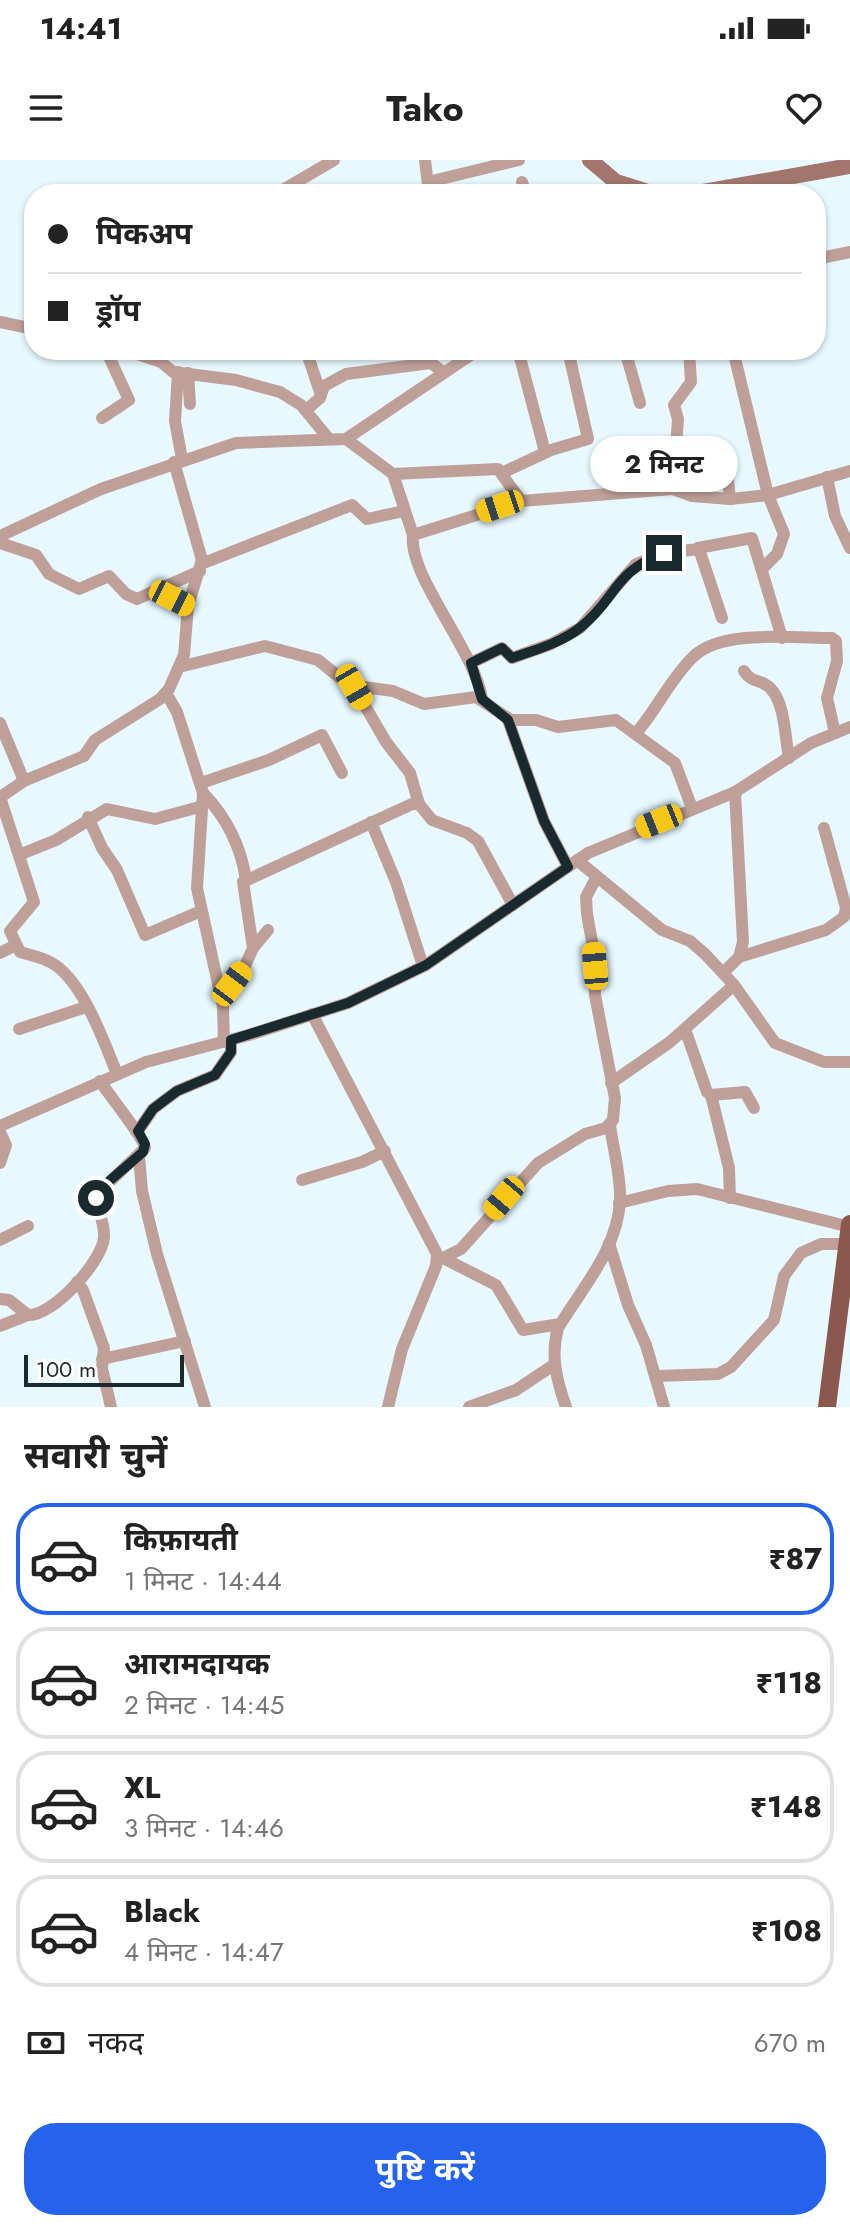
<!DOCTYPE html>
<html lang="hi">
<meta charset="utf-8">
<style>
:root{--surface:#fff;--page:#f6f6f6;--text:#222;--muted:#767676;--line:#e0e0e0;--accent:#2563eb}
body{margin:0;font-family:Jost,"Noto Sans Devanagari",sans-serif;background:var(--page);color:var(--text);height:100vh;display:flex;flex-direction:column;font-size:30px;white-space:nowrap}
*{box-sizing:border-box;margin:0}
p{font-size:26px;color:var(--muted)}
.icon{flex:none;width:44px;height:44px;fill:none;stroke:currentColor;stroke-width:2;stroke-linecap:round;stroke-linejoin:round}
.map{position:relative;height:1247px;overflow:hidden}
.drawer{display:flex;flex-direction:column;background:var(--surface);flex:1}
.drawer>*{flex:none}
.top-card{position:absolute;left:24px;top:24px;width:802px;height:176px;border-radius:32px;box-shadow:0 2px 6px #0004;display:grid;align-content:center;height:176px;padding:0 24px;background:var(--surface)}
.scale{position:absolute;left:24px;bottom:20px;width:160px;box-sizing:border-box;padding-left:8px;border:4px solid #192a2f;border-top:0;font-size:22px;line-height:28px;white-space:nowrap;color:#192a2f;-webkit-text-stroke:6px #fff;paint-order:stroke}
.end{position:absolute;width:36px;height:36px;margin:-18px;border:10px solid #192a2f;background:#fff;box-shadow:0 0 0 4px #fff}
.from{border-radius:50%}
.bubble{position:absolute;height:56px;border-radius:28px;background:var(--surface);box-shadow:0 2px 6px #0004;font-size:26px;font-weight:700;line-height:56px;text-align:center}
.car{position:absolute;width:24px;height:48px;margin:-24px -12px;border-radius:10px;box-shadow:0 0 6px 2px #0007;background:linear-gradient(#f5c518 24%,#345 0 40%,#f5c518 0 76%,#345 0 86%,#f5c518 0)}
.top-card b{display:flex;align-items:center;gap:28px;height:76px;font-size:30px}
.top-card b+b{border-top:2px solid var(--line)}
.top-card i{width:20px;height:20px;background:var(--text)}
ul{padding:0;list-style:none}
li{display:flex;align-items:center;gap:24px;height:112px;margin:0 16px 12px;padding:0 8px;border:4px solid var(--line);border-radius:32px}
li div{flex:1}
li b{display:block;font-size:30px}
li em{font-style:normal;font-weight:700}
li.on{border-color:var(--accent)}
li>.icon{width:72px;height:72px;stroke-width:1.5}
h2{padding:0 24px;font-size:36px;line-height:96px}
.pay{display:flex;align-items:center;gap:20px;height:88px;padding:0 24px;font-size:30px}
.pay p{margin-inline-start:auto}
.primary-button{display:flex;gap:16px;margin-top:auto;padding:16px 24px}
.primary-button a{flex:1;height:92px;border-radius:32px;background:var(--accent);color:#fff;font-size:32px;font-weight:700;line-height:92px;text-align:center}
.status{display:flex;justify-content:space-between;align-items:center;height:56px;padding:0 40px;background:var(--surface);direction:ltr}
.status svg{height:22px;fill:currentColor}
header{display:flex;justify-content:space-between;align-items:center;height:104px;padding:0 24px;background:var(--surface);font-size:36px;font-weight:700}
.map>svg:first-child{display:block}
</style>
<div class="status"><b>14:41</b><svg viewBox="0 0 49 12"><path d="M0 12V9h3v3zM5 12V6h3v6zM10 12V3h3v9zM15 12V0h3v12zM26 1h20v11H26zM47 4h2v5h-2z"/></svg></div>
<header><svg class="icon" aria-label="menu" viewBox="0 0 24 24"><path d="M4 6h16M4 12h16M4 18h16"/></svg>Tako<svg class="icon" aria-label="heart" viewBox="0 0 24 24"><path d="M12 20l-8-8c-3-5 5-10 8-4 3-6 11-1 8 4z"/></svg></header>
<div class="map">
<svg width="850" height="1247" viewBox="0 0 850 1247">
<rect width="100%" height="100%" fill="#e7f9fe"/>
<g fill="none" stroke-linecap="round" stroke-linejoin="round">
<g stroke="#bea098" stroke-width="12">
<polyline points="425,0 429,34"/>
<polyline points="428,22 519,0"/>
<polyline points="522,22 526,34"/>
<polyline points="276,34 334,0"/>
<polyline points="816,99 850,92"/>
<polyline points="0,162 34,169"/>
<polyline points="126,190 161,202 173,212 236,220 280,232 301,245 329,279"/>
<polyline points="306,190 321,235"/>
<polyline points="518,190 545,292"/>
<polyline points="625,190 640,243"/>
<polyline points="733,190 768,335 784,374 777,394 762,409"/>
<polyline points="178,212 175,261 182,299"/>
<polyline points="188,213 190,244"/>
<polyline points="306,250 320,238 324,226 346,214 431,203 443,212"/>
<polyline points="102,258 129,240 106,190"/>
<polyline points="346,279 393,314 413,375 521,341 673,329 678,259 674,245 691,222 689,190"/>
<polyline points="502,313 551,290 588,279 568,190"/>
<polyline points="393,314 498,309 521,341"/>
<polyline points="827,317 835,356 850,388"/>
<polyline points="673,329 692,336 730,339 726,301"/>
<polyline points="730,339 768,335 850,311"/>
<path d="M 413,375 C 408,416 475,490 482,539"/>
<polyline points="0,376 101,329 236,283 346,279 478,190"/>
<polyline points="0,383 36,395 49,414 79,429 109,416 126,434 137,439 200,411"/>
<polyline points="698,388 752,378 782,478"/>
<polyline points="201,404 352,345 367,359 404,351"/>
<polyline points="156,431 188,446"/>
<polyline points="471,503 502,488 512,498 551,484 580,468 636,404 664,393 699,389 722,458"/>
<polyline points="179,507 265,486 318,500 349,525 393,531 424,544 476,537 511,560 536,560 558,567 616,560 675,603 692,648"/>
<path d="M 744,511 C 751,523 761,519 770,528 C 785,542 785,578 789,598"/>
<polyline points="354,527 386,582 410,613 419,644"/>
<polyline points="166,533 177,552 203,633 197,728 223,847 224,882"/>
<polyline points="508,560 544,661 568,707"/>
<polyline points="0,563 24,621"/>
<path d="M 637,572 C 657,549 671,518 693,497 C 721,469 794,478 832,478 L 836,481 L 837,501 L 827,538 L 835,573"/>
<polyline points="201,623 269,600 322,575 342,613"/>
<path d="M 203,633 C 227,658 241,686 246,720"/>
<polyline points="2,636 24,621 84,596 95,580 160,539 169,529 184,495 188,446 202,400 174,302"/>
<path d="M 0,637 L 34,742 L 10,771 L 20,792 C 30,795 41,797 50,802 C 82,818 104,882 117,914"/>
<polyline points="88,657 102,688 117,710 145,775 201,751"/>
<polyline points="371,662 396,722 423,806"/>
<polyline points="19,695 56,680 107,649 155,659 203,646"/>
<polyline points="577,700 662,770 690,781 705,794 734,825 775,883 824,902 850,902"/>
<polyline points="253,788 268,770"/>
<polyline points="0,793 16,785"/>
<polyline points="739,797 826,770 844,757 846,748 824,668"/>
<polyline points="723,813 739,797 743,782 735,632"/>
<polyline points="221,838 245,806 253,788 243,722 412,644 419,644 432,660 467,673 478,681 513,745"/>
<polyline points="312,854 437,1094 436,1106 402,1189 388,1247"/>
<polyline points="19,869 86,847"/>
<polyline points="685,869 707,932 711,935 745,932 754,948"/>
<polyline points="611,923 670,882 734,825"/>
<polyline points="711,935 729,1008 730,1038"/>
<polyline points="0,966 146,902 249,875 348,843 426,805 588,693 735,632 811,583 850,567"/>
<polyline points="138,971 153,949 177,931 215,915 231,892 231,880"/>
<polyline points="0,972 6,985 0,1003"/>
<polyline points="139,996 142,1031 157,1094 205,1247"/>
<polyline points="302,1020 362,1002 385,991"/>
<polyline points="619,1043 668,1031 697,1029 850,1067"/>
<polyline points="0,1080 28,1066"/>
<polyline points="609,1083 628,1145 646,1185 664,1247"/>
<polyline points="445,1099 496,1125 523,1170 560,1164"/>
<polyline points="437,1101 461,1089 538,1003 585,974 606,968 613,960 615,938 595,835 593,787 587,754 586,737 596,718"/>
<polyline points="77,1122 83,1130 104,1188 102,1208 111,1247"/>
<path d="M 0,1139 L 9,1140 L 28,1155 C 52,1157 103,1101 104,1077 C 105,1063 96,1048 97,1034 L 145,988 C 144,978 109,935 100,921"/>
<polyline points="0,1166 28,1155"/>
<polyline points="102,1199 185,1181"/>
<polyline points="656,1216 718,1214 731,1207 774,1160 784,1116 801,1093 821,1084 847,1084"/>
<polyline points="469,1247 516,1230 555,1204"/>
<path d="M 566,1247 C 557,1221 550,1196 558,1168 C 582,1128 618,1089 620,1040 C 621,1015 613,989 610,965"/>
</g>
<g stroke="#a2766c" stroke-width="16">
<polyline points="590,0 616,22 654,34"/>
<polyline points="692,34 850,6"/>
</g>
<polyline stroke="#8c584d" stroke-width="18" points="827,1247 850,1064"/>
</g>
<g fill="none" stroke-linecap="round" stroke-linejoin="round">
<path stroke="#192a2f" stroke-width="10" d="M 96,1038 L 100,1029 L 143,992 L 145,984 L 138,971 L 153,949 L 177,931 L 215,915 L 231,892 L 231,880 L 348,843 L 426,805 L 568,707 L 544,661 L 508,560 L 482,539 L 471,503 L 502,488 L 512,498 C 535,490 561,483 581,467 C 618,437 612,413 664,393"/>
</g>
</svg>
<div class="scale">100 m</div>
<i class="end from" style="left:96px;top:1038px"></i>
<i class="end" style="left:664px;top:393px"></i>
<div class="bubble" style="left:590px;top:276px;width:148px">2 मिनट</div>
<i class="car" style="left:500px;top:346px;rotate:252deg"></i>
<i class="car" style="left:172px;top:438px;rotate:117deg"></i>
<i class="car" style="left:354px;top:527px;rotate:150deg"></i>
<i class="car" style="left:659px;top:661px;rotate:248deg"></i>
<i class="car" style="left:595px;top:806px;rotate:355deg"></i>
<i class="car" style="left:232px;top:824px;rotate:37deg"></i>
<i class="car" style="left:504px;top:1038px;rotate:220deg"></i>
<div class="top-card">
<b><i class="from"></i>पिकअप</b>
<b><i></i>ड्रॉप</b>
</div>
</div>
<section class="drawer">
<h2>सवारी चुनें</h2>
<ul>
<li class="on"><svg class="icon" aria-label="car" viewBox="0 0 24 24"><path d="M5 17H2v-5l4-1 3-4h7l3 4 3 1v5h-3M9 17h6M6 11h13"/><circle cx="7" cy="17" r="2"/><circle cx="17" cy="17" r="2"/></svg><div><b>किफ़ायती</b><p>1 मिनट · 14:44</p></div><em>₹87</em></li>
<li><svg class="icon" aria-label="car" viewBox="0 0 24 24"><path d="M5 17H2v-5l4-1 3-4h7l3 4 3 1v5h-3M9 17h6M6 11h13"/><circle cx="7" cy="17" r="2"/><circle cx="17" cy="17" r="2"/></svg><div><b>आरामदायक</b><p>2 मिनट · 14:45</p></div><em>₹118</em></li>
<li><svg class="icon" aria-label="car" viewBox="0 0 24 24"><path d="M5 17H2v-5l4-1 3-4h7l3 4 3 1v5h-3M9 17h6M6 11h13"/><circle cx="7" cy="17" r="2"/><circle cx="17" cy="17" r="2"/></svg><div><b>XL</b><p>3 मिनट · 14:46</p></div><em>₹148</em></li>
<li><svg class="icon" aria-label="car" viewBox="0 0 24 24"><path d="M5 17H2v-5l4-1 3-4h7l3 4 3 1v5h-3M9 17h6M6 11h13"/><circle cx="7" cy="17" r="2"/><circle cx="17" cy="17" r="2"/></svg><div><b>Black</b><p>4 मिनट · 14:47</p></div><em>₹108</em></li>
</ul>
<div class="pay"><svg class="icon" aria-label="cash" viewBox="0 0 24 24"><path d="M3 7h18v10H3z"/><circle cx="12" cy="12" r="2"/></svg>नकद<p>670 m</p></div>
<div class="primary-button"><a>पुष्टि करें</a></div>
</section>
